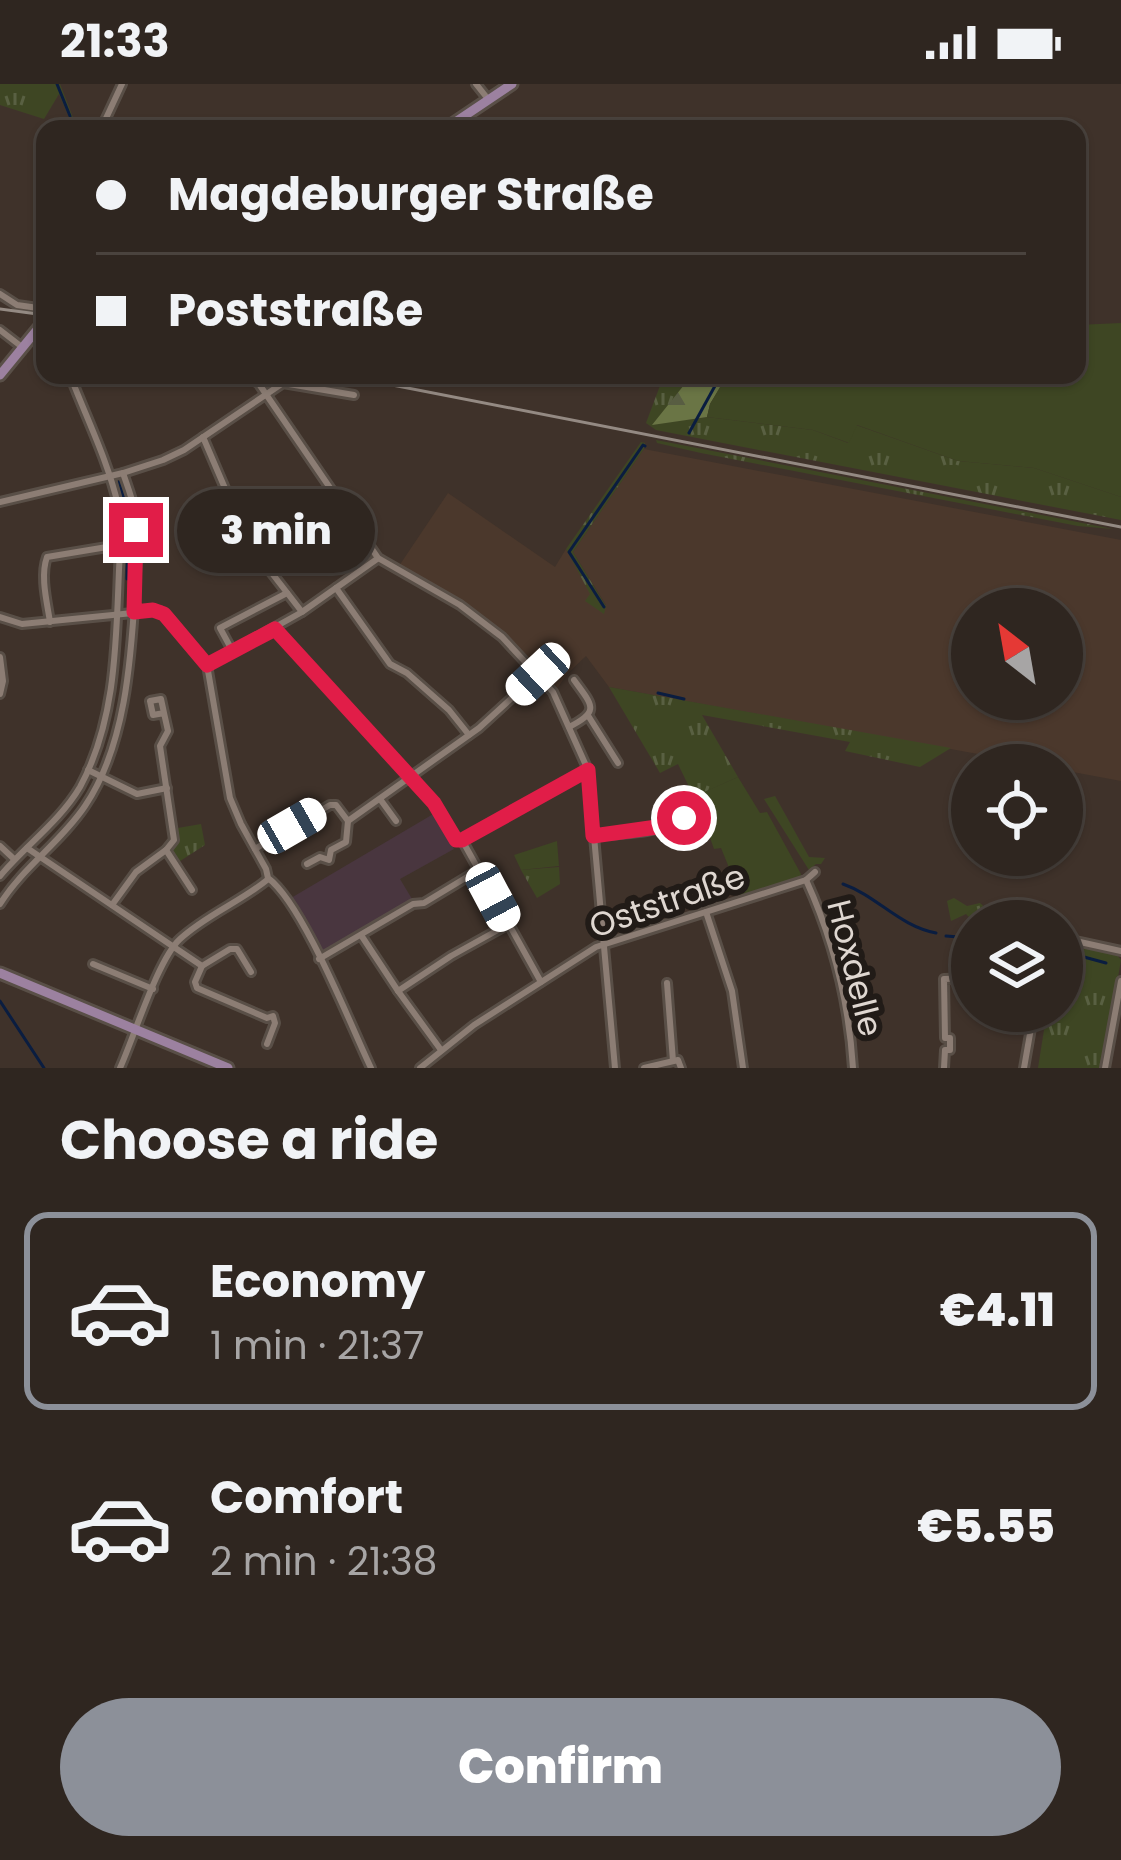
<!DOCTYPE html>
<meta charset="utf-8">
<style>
:root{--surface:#2f2620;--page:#372e29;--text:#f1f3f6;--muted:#a7a5a5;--line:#4a433e;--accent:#8c9099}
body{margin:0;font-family:Poppins,sans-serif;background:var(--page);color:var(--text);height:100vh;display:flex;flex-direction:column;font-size:45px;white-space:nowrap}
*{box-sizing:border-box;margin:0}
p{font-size:39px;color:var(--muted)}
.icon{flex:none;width:66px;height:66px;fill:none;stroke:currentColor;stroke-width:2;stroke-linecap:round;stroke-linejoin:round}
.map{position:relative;height:984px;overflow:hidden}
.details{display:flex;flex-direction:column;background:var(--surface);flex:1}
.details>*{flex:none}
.hud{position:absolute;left:36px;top:36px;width:1050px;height:264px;border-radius:24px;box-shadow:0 3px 9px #0004,0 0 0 3px var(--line);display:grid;align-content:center;height:264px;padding:0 60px;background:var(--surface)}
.needle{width:78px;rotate:329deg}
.controls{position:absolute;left:951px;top:504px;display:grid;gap:24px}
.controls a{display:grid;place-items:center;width:132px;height:132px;border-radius:50%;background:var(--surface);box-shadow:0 3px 9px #0004,0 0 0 3px var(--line);font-size:60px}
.end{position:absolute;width:54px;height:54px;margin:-27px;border:15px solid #e11d48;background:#fff;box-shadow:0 0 0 6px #fff}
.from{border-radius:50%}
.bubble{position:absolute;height:84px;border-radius:42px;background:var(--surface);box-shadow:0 3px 9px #0004,0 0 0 3px var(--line);font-size:39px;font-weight:800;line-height:84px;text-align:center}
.car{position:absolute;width:36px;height:72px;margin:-36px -18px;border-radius:15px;box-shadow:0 0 9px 3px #0007;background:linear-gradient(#fff 24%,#345 0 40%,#fff 0 76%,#345 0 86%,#fff 0)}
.hud b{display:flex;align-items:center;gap:42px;height:114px;font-size:45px}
.hud b+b{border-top:3px solid var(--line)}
.hud i{width:30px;height:30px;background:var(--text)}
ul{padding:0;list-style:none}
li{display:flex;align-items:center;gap:36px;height:198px;margin:0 24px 18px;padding:0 36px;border:6px solid transparent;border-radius:24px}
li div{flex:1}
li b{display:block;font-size:45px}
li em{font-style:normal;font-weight:800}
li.selected{border-color:var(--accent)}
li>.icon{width:108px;height:108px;stroke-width:1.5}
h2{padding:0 60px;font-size:54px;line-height:144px}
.primary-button{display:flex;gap:24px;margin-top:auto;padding:24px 60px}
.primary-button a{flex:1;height:138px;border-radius:72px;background:var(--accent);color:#fff;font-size:48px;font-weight:800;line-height:138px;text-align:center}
.status{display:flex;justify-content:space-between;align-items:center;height:84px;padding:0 60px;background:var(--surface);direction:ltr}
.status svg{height:33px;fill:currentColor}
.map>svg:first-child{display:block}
</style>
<div class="status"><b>21:33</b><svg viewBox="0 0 49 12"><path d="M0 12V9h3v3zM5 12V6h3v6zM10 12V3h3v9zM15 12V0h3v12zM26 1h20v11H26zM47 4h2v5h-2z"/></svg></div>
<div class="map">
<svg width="1121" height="984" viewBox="0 0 1121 984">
<defs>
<pattern id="grass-tufts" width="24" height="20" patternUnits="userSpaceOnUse" patternTransform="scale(3)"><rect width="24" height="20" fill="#3e4623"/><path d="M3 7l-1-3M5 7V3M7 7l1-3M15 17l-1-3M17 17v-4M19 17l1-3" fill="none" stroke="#596042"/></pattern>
<pattern id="forest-firs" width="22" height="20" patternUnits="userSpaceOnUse" patternTransform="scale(3)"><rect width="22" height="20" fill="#6a7545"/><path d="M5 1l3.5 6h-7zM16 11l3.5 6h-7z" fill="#585d42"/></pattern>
</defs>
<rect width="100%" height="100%" fill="#3f322a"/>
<path fill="#4b382c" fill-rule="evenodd" d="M 644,365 L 1121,456 L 1121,697 L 1062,686 L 1062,681 L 1038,681 L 609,603 L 586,572 L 567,590 L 556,606 L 505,552 L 463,518 L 399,482 L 448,409 L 555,483 L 566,465 L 591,510 L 606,521 L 573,468 ZM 972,525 L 1062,525 L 1062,615 L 972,615 Z"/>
<polygon fill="#49363f" points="435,729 454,765 400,795 412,815 323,868 291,814"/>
<g fill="url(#grass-tufts)">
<polygon points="0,0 60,0 75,39 68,40 69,33 59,10 44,35 0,21"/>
<polygon points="664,291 692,291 654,340 707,333 813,346 848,359 856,341 958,377 1034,384 1121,413 1121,436 656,346 646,339"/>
<polygon points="656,356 1113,445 1078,442 701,369 657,359"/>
<polygon points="641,358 645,359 644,365 573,468 606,522 604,530 585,517 590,510 566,465"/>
<polygon points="609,603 951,664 920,683 845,667 850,658 702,631 738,693 694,713 678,680 660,689"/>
<polygon points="775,712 809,773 825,774 821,780 816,780 809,786 764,715"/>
<polygon points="201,740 205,761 177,779 171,769 178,755 178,744"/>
<polygon points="559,783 560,800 537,814 521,786"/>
<polygon points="954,814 967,822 980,819 991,829 994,837 973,837 966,830 951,837 947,817"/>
<polygon points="1062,859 1117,871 1121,876 1102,984 1038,984 1047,927 1062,927"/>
</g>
<polygon fill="url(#forest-firs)" points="692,291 728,291 710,320 707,333 652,341"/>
<g fill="#3e4623">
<polygon points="1121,239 1121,413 1034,384 958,377 857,341 849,359 813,346 707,333 710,320 727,291 1077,291 1077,241"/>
<polygon points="738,693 760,729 767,728 801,790 800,794 741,813 721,764 714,765 695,712"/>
<polygon points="557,757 559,782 521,786 514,771"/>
</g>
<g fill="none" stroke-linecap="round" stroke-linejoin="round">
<g stroke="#0a1d40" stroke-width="3">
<polyline points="57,0 70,32"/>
<polyline points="689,349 721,291"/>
<polyline points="119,398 128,428 127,495"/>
<polyline points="604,523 569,468 643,361 645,362"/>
<polyline points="658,609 684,615"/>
<path d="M 843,800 C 877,812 899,842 936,849"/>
<polyline points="946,852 972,854"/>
<polyline points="1062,867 1106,879"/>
<polyline points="0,917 44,984"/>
</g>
<g stroke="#594f47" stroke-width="12">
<g id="minor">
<polyline points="476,0 488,15"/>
<polyline points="101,45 122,0"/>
<polyline points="0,210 17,221 45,225"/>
<polyline points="0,246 22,263"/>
<polyline points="247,291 259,300 378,474 460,521 502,553 553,608 588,686 615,984"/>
<polyline points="203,353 239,437 257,470 302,528"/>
<polyline points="0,418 123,389 163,376 184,366 283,299 354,311"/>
<polyline points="336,504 390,580 407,589 449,626 469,651"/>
<path d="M 0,533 L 22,540 L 153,527 L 160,527 L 169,534 L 207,581 L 230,714 L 241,740 L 266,785 L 268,794 C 303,820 350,940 371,984"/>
<path d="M 50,538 C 47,518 40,492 47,473 L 119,461"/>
<polyline points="275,545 434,719 453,753 462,756 541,898"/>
<polyline points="233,568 220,544 287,509"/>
<polyline points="0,573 3,597 0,610"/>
<polyline points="207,581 302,528 377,475"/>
<polyline points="589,633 618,679"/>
<path d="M 569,643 C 601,627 592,621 574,596"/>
<polyline points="88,686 137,710 167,704"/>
<polyline points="380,715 396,737"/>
<path d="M 593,752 C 625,749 669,751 691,726"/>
<polyline points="462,756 588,686"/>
<polyline points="0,762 14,775"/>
<polyline points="27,764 202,882 230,865 237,865 251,888"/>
<polyline points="255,765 330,721 336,721 348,737 479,644 538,590"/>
<polyline points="166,766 192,806"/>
<polyline points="307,780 320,773 329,776 331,766 346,758 348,737"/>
<path d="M 0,792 C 25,762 60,737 80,703 C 116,637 116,559 119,486 C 120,465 123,442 118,421 C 108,377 86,333 70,291"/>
<path d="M 806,796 C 833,855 849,920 853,984"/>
<path d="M 0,820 C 23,783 61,758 85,722 C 125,663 131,577 135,508 C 136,484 139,458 136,434 C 134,418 128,404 123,389"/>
<polyline points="112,821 136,788 166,766 174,756 160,662 168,647 164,629 153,631 150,617 161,615 164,629"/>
<polyline points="706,828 732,907 743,984"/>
<polyline points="361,851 398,907 441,966"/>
<polyline points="1062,854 1121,867"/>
<polyline points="319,875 413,820 424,819 477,787"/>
<polyline points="93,880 153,905"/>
<polyline points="202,882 195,898 197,904 267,934 273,932 275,939 267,960"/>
<polyline points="667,899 673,977"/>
<polyline points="398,907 451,872 507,841"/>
<path d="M 120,984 C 134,953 158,875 180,855 C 206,831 240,818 267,796"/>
<polyline points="420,984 474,941 596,863 806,796 815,788"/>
<polyline points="644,984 678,976 681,984"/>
<polyline points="944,984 945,966 950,966 950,954 945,954 944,895 972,894"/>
<polyline points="1024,984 1034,927"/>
<polyline points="1105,984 1121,897"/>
</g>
</g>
<g stroke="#594f47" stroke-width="15">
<g id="major">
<polyline points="445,45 512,0"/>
<polyline points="0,291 45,236"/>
<polyline points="0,889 228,984"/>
</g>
</g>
<use href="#minor" stroke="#8c7d74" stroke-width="6"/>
<use href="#major" stroke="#9c81a0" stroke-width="9"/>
<g stroke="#948a83" stroke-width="3">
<polyline points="0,225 45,231"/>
<polyline points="341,291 1121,443"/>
</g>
</g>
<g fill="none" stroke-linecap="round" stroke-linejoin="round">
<polyline stroke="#e11d48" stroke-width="15" points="136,446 134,528 153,526 164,530 207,581 275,545 434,719 456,756 462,756 588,686 593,752 664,742 684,734"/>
</g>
<g text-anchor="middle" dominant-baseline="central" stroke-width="12" stroke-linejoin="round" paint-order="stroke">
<g font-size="33" fill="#dfd7d1" stroke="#211b17">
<text transform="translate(667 817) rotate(-19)">Oststraße</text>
<text transform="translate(855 884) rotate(76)">Hoxdelle</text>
</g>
</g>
</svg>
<div class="controls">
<a><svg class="needle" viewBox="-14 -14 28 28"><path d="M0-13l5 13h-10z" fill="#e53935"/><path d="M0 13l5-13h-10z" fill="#a7a5a5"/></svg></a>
<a><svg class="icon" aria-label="locate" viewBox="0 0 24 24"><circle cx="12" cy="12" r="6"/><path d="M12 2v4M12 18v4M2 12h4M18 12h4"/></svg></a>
<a><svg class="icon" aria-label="layers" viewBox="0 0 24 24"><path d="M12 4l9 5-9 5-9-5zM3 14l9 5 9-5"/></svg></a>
</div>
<i class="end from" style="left:684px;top:734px"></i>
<i class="end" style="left:136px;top:446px"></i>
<div class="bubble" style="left:177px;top:405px;width:198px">3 min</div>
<i class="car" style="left:538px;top:590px;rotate:227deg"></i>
<i class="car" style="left:292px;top:742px;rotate:60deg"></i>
<i class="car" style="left:493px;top:813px;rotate:152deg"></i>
<div class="hud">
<b><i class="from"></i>Magdeburger Straße</b>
<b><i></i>Poststraße</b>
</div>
</div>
<section class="details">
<h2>Choose a ride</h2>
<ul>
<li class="selected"><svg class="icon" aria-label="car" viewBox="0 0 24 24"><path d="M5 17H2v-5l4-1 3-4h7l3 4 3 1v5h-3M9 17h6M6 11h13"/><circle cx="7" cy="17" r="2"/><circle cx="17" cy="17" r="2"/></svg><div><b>Economy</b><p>1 min · 21:37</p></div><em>€4.11</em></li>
<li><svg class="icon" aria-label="car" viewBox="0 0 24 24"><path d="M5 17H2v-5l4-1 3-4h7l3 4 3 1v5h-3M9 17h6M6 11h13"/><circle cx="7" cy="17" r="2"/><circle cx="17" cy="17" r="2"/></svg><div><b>Comfort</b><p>2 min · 21:38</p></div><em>€5.55</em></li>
</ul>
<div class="primary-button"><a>Confirm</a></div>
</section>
